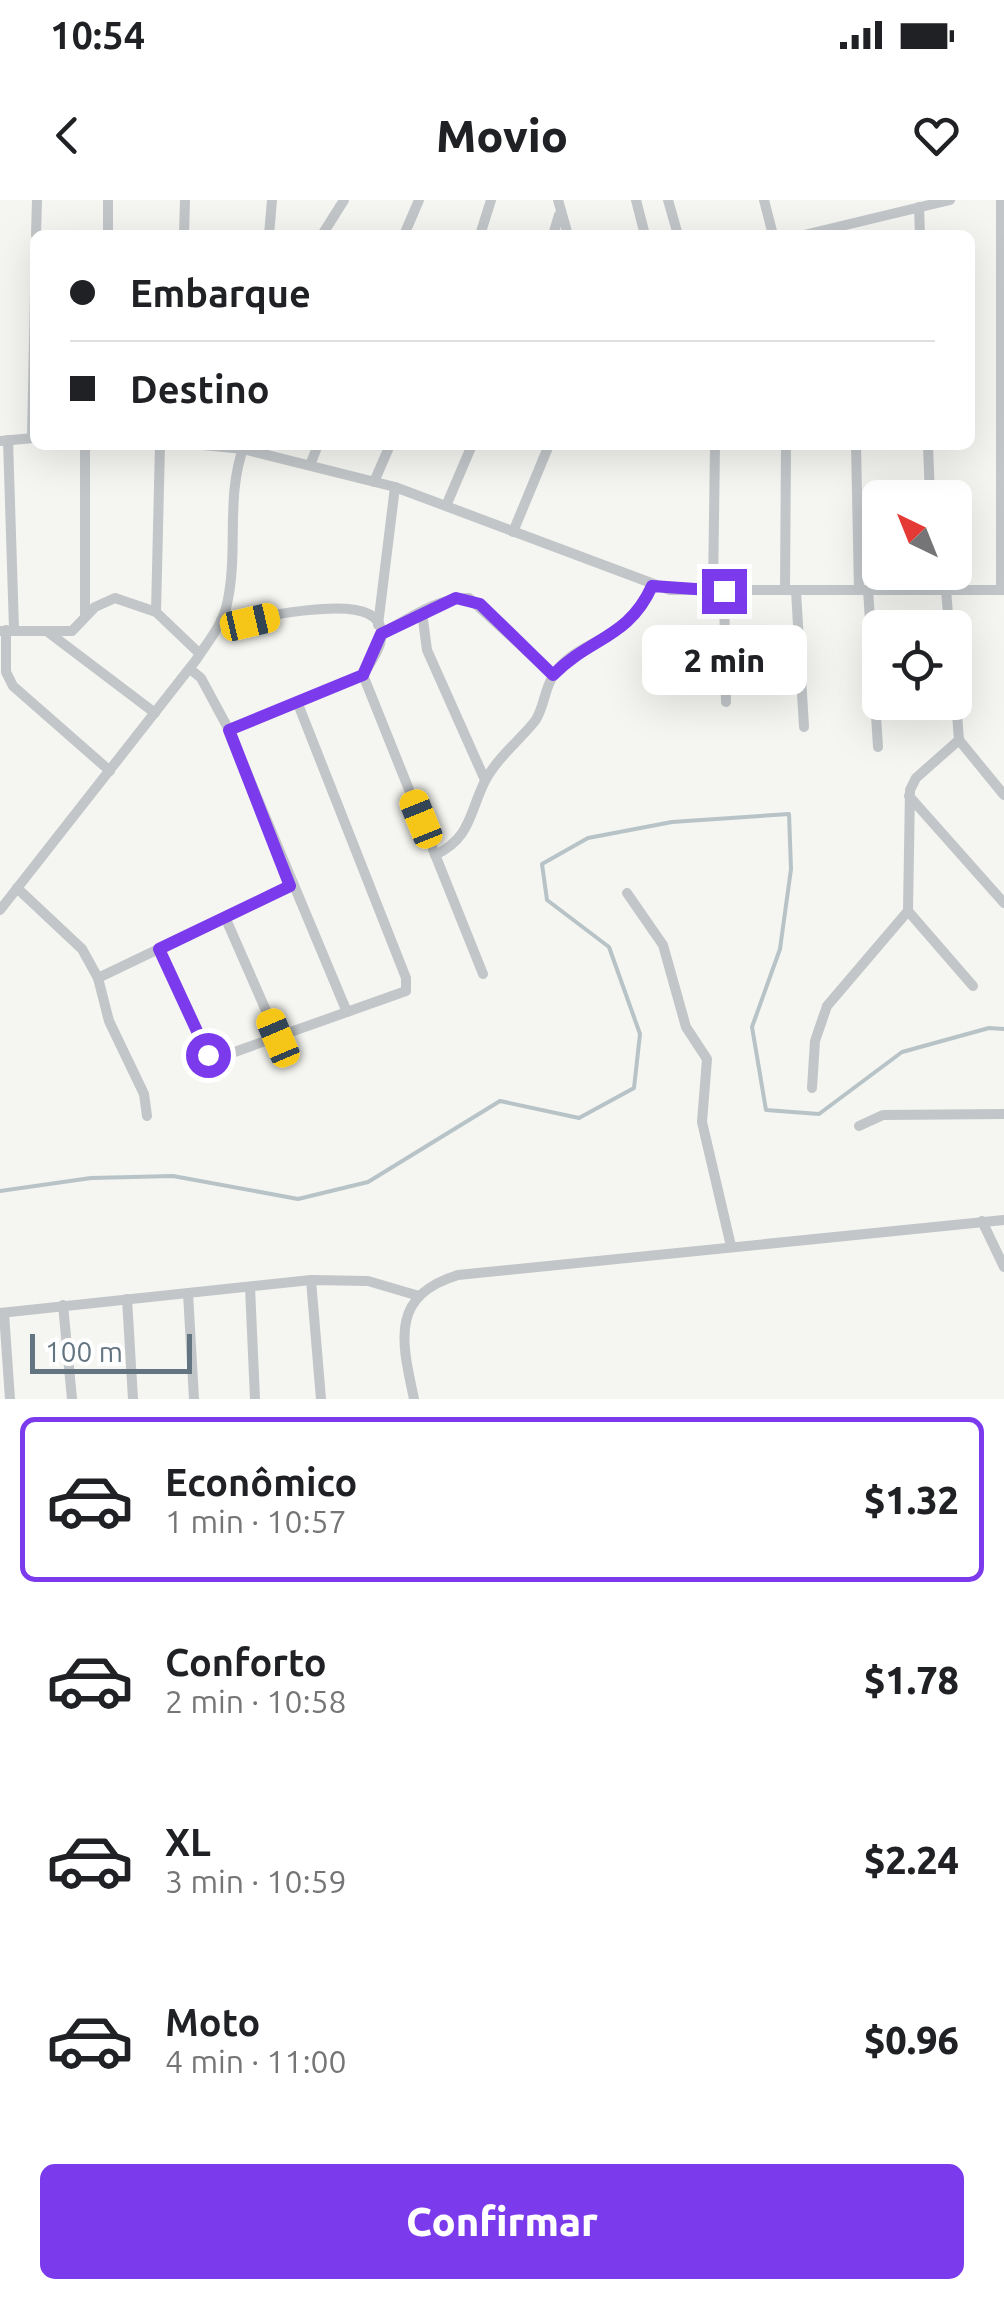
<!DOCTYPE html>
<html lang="pt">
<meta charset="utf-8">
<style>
:root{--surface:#fff;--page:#f6f6f6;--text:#202124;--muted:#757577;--line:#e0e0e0;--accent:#7c3aed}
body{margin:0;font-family:Ubuntu,sans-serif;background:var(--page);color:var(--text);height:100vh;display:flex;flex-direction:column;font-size:38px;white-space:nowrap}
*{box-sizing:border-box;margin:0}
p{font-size:32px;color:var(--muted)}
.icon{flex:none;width:55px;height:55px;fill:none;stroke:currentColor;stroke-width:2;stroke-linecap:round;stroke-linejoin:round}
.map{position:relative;height:1199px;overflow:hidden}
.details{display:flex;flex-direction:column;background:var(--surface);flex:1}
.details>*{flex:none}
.guide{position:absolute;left:30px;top:30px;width:945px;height:220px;border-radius:15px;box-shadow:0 10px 40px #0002;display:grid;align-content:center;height:220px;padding:0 40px;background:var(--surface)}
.needle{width:65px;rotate:317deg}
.controls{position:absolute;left:862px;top:280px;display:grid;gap:20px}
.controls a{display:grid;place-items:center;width:110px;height:110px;border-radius:15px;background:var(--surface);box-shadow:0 10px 40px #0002;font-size:50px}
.scale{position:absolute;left:30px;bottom:25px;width:162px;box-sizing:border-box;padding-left:10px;border:5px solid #647582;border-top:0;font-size:28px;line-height:35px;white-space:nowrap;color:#647582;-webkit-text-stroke:8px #fff;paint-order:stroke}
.end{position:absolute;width:45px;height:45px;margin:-22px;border:12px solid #7c3aed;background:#fff;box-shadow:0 0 0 5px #fff}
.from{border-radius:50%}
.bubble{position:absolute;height:70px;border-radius:15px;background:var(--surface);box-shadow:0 10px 40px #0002;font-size:32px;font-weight:800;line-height:70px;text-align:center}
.car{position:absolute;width:30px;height:60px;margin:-30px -15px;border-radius:12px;box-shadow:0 0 8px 2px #0007;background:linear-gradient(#f5c518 24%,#345 0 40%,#f5c518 0 76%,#345 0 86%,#f5c518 0)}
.guide b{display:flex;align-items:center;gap:35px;height:95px;font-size:38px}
.guide b+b{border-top:2px solid var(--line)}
.guide i{width:25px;height:25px;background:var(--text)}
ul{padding:18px 0 0;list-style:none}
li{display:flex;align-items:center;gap:30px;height:165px;margin:0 20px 15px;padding:0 20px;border:5px solid transparent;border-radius:15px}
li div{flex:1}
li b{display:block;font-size:38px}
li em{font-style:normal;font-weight:800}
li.on{border-color:var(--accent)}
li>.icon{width:90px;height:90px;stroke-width:1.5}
.button{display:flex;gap:20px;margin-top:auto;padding:20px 40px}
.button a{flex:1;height:115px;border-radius:15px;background:var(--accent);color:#fff;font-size:40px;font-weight:800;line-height:115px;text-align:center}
.status{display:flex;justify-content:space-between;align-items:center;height:70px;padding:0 50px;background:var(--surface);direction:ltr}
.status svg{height:28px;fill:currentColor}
header{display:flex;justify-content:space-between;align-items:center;height:130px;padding:0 40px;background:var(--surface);font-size:45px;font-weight:800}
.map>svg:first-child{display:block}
</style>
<div class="status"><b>10:54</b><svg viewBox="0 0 49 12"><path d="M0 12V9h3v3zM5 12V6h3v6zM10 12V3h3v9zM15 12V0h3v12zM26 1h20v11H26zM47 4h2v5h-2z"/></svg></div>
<header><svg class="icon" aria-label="back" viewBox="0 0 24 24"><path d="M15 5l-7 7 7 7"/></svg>Movio<svg class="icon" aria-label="heart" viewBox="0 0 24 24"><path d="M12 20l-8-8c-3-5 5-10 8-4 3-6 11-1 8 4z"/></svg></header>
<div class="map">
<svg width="1004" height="1199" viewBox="0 0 1004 1199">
<rect width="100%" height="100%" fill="#f5f5f1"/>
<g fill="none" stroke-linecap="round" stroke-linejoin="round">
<polyline stroke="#b7c3c7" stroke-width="4" points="0,991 91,978 173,976 298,999 368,982 500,901 579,918 634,888 640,834 609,747 547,700 542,664 588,638 672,622 789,614 791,669 780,749 752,827 766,910 819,914 902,852 989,828 1004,829"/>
<g stroke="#c2c6c9" stroke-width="10">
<polyline points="108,0 108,35"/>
<polyline points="558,0 568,35"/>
<polyline points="636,0 645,35"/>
<polyline points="668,0 678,35"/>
<polyline points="764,0 773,35"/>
<polyline points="1001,0 1001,390"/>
<polyline points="919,7 920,35"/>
<polyline points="36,35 37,0"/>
<polyline points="184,35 185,0"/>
<polyline points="269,35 272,0"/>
<polyline points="322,35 344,0"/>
<polyline points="404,35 419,0"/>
<polyline points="480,35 491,0"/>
<polyline points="553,35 559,15"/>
<polyline points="804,35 950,0"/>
<polyline points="32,238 35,92"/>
<polyline points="8,240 14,429"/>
<polyline points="0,241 34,238"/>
<polyline points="85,245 85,417"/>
<polyline points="203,245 243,249 395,287 670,390 1004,390"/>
<polyline points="856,245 859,390"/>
<polyline points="928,245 930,298"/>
<polyline points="310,265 318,245"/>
<polyline points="374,282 390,245"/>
<polyline points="446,306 472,245"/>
<polyline points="513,332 549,245"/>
<polyline points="932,372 932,389"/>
<polyline points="868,389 878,547"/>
<polyline points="946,389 949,428"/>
<polyline points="785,390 786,245"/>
<polyline points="713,391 715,245"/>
<polyline points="724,391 726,502"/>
<polyline points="796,391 804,527"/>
<polyline points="156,412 160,245"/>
<polyline points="422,412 427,450 485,580"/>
<path d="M 221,420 C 251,425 391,380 381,440 C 379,452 369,465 363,475 L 483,774"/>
<polyline points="378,425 395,287"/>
<polyline points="6,430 6,472 13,486 110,571"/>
<polyline points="0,431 72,431 95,407 115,398 156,412 200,454"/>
<polyline points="48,432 155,513"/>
<path d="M 381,434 C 408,419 438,397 469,398 L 553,475"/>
<polyline points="190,469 201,478 229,530 347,812"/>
<polyline points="229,530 363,475"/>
<polyline points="959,540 1004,595"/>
<polyline points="909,596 1004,703"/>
<path d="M 435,655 C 471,638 469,613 485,581 C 497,558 519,541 535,521 C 544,508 544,491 552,478 C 573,438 625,447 652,386"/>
<polyline points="17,688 82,749 98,778 109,821 144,894 147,916"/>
<polyline points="627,693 663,745 686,827 707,859 702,922 731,1046"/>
<path d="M 0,710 L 196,460 C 207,443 223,424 227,404 C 239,351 225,297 244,246"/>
<polyline points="908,711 973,786"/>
<polyline points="225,717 278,838"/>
<polyline points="159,749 212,860 406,791 406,778 298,504"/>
<polyline points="98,778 290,686"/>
<polyline points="812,888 815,841 827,806 908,711 910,590 916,578 959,540 955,487"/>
<polyline points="859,926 883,915 1004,914"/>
<polyline points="982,1021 1004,1067"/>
<polyline points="311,1080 321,1199"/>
<polyline points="250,1087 255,1199"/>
<polyline points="188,1093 194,1199"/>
<polyline points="127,1099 133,1199"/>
<polyline points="63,1105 72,1199"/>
<polyline points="0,1113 311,1080 368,1081 419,1096"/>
<polyline points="4,1113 10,1199"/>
<path d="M 414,1199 C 402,1142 389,1096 458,1075 L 1004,1020"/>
</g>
</g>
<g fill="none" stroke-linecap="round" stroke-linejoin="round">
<path stroke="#7c3aed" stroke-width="12" d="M 208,855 L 159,749 L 290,686 L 229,530 L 363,475 L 381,434 L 456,398 L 480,404 L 553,475 C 589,438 629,438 652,386 L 724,391"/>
</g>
</svg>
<div class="controls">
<a><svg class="needle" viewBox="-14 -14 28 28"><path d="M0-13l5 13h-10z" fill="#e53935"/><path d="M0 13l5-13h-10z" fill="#757577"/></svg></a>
<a><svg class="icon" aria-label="locate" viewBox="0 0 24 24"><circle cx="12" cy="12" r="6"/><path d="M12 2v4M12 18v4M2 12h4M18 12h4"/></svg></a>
</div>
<div class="scale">100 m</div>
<i class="end from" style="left:208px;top:855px"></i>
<i class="end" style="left:724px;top:391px"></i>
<div class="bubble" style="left:642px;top:425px;width:165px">2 min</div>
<i class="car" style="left:250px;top:422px;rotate:77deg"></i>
<i class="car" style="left:421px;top:619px;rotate:338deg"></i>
<i class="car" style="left:278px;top:838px;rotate:337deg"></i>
<div class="guide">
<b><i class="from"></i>Embarque</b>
<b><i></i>Destino</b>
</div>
</div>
<section class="details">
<ul>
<li class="on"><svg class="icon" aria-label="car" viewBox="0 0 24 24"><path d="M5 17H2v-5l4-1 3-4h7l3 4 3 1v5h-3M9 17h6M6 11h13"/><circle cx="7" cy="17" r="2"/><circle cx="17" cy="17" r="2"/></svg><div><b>Econômico</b><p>1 min · 10:57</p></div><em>$1.32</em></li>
<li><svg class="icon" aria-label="car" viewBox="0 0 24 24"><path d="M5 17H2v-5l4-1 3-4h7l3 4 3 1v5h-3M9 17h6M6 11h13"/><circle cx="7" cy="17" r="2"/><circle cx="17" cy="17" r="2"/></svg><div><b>Conforto</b><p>2 min · 10:58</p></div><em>$1.78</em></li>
<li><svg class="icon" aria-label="car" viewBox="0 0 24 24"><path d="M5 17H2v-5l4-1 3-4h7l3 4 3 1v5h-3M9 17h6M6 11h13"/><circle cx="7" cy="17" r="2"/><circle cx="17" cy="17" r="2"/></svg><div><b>XL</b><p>3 min · 10:59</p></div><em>$2.24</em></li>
<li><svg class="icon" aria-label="car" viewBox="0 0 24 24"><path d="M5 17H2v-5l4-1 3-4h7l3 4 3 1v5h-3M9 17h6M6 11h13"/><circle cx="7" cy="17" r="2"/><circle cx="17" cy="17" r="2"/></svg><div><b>Moto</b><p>4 min · 11:00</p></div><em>$0.96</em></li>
</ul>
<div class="button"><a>Confirmar</a></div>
</section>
